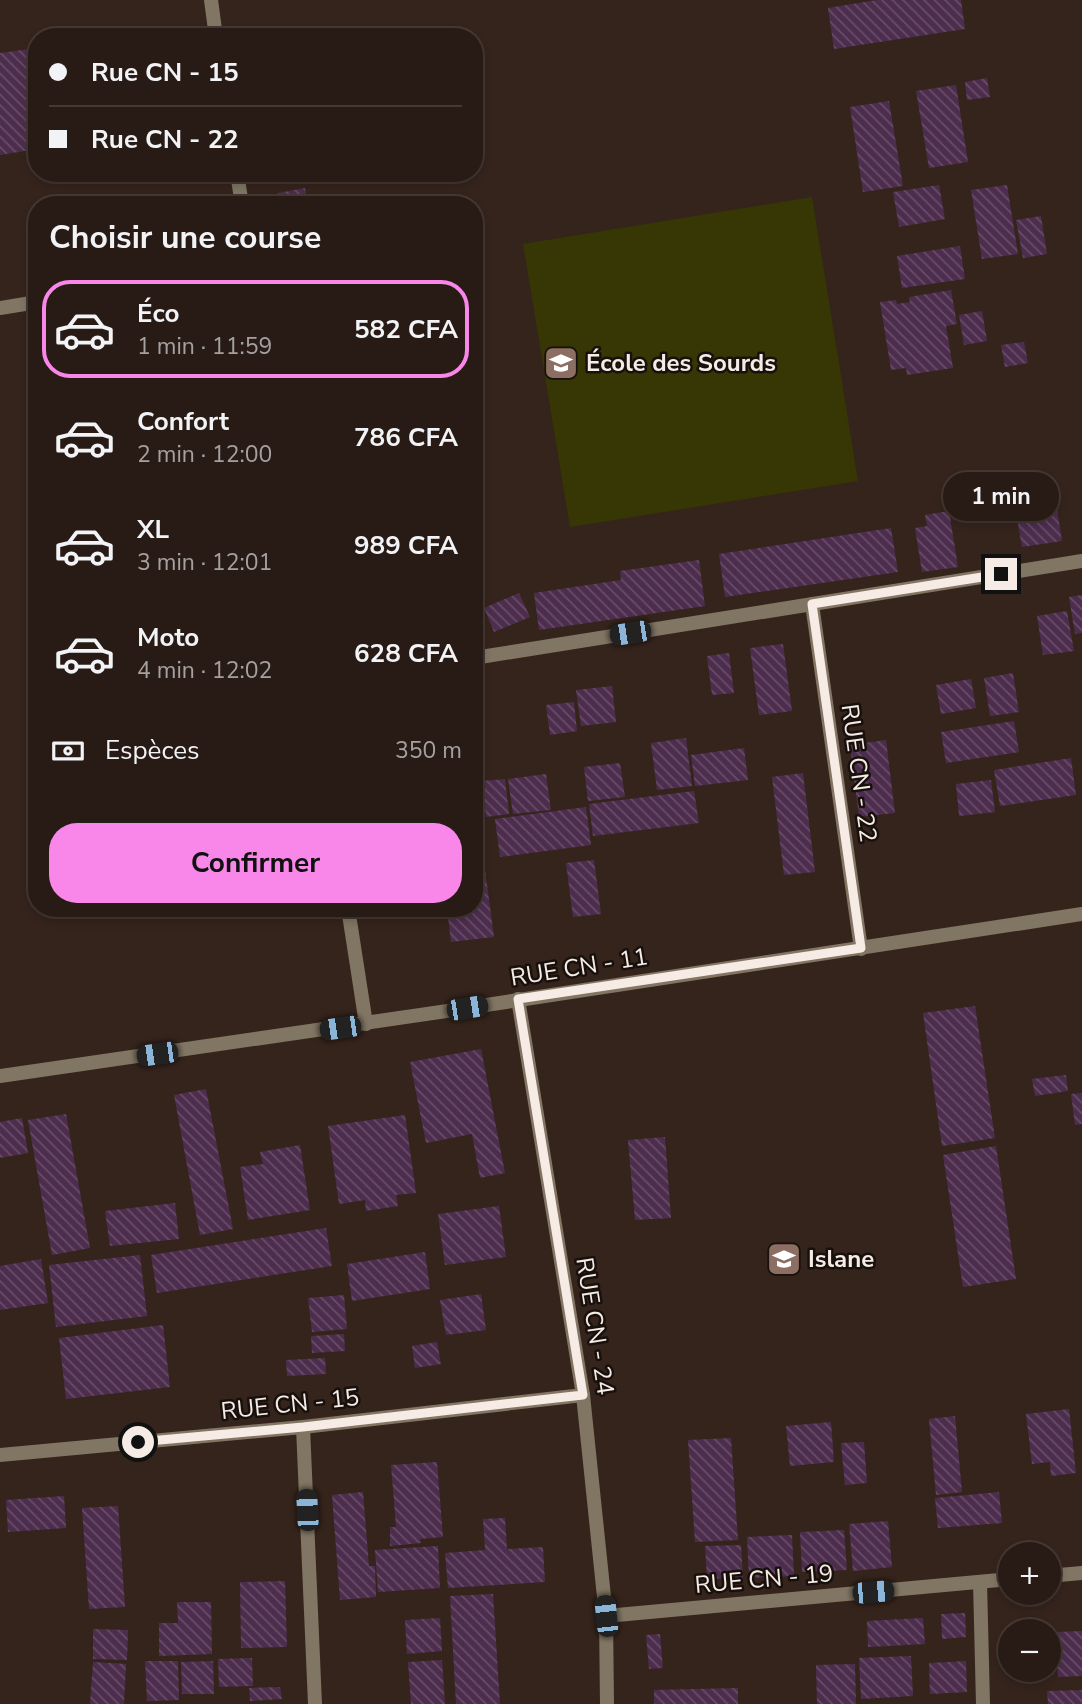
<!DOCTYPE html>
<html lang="fr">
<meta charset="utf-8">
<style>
:root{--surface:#281b15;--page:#342822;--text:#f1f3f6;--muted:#a5a1a0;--line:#443934;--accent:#f987e9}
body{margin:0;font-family:"Nunito Sans",sans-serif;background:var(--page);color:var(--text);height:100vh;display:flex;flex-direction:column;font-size:26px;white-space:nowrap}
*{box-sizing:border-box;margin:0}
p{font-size:23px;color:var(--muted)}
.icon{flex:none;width:38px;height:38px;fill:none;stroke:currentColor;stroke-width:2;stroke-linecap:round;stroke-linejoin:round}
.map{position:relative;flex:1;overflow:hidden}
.drawer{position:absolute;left:28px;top:196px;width:455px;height:721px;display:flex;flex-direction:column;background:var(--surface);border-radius:28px;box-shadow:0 4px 10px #0003,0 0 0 2px var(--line)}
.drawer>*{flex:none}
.hud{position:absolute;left:28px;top:28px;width:455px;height:154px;border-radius:28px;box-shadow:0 4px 10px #0003,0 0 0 2px var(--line);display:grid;align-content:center;height:154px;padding:0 21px;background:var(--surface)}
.tools{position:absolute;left:998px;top:1542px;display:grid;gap:14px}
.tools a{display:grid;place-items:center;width:63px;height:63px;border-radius:50%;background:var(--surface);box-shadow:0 4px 10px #0003,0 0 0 2px var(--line);font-size:35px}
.end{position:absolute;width:32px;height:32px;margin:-16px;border:9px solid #f6ebe5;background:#111;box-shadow:0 0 0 4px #111}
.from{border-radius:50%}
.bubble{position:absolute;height:49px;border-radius:24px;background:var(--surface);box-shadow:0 4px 10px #0003,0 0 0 2px var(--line);font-size:23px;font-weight:700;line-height:49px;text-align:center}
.car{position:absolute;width:21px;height:42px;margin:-21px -10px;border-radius:9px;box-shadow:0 0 5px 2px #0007;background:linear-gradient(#222 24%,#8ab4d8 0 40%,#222 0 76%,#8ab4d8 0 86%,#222 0)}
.hud b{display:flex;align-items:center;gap:24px;height:66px;font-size:26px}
.hud b+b{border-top:2px solid var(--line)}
.hud i{width:18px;height:18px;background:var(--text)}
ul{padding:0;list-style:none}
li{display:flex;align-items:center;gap:21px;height:98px;margin:0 14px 10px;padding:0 7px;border:4px solid transparent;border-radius:28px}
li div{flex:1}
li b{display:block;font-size:26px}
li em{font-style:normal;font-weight:700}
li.current{border-color:var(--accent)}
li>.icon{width:63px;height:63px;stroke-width:1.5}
h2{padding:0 21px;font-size:32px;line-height:84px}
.pay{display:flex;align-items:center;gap:18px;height:77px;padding:0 21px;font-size:26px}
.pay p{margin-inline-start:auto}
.button{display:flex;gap:14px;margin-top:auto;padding:14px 21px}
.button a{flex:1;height:80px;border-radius:28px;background:var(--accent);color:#111;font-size:28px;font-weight:700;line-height:80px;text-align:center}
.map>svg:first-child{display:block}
</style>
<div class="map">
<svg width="1082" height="1704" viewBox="0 0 1082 1704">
<defs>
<pattern id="building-back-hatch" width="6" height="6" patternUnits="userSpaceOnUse" patternTransform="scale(1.75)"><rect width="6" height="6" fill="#4d2d4e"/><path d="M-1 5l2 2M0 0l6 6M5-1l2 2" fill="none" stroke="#674c67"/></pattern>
</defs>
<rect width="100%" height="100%" fill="#35241c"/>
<polygon fill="#363704" points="812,197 858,481 570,527 523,244"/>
<g fill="url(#building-back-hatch)">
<polygon points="877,0 961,0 965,29 834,49 828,8"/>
<polygon points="37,48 37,149 0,155 0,53"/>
<polygon points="987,78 990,97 967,100 965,82"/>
<polygon points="956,85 968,162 929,168 916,91"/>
<polygon points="889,101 903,186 863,192 850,107"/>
<polygon points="939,185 945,219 899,227 893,192"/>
<polygon points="1007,185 1018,254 982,259 971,190"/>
<polygon points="305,188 308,205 280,205 278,193"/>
<polygon points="1041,216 1047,254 1023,258 1016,220"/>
<polygon points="960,246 965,279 902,288 897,256"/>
<polygon points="951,290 957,324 946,326 953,368 907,375 906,368 891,370 880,302 896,300 897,304 910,302 909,297"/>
<polygon points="982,311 987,341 964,345 959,315"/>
<polygon points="1024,342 1028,363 1005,367 1001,345"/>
<polygon points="1052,478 1062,541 1022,547 1011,484"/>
<polygon points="949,511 958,567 922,572 915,528 927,526 925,515"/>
<polygon points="891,528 898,572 725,597 719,554"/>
<polygon points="699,560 705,606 539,630 534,593 621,580 620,571"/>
<polygon points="519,593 530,617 494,632 484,608"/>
<polygon points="1082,595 1082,633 1075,634 1069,597"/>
<polygon points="1067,611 1074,651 1043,655 1037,616"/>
<polygon points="783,644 792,711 759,715 750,648"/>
<polygon points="729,653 734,693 712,695 707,656"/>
<polygon points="1013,673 1019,712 990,716 984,678"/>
<polygon points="971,679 976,708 941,714 936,685"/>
<polygon points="612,686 616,722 581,726 576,690"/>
<polygon points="574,702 577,731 550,735 546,705"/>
<polygon points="1014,721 1019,752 946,763 941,732"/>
<polygon points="686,738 692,786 657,790 651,743"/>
<polygon points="886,740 895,813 859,817 850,745"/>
<polygon points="744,748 748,780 695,786 691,755"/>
<polygon points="1071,758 1076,795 1000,806 994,770"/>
<polygon points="620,763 625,797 588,801 584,767"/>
<polygon points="803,773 815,872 784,875 772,777"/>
<polygon points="546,774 551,810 513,814 508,779"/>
<polygon points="505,779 509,814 486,817 482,781"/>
<polygon points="991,780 995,812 959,816 956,784"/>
<polygon points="694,791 699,823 593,836 589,804"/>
<polygon points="586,807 591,845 500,857 495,819"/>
<polygon points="474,825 479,825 494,937 451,942 447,908 474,908"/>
<polygon points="594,860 601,914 573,917 566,863"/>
<polygon points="975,1006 995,1138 942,1146 923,1013"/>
<polygon points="481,1049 505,1173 480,1178 472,1134 426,1143 410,1062"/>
<polygon points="1066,1075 1068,1091 1035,1096 1032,1079"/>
<polygon points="206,1089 233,1229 200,1235 174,1095"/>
<polygon points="1082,1093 1082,1124 1075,1125 1071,1094"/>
<polygon points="66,1114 90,1248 52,1255 28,1120"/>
<polygon points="405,1115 416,1193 396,1195 398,1206 366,1211 365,1200 339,1204 328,1126"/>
<polygon points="22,1118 28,1153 0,1158 0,1122"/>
<polygon points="665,1137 671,1218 635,1220 628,1140"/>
<polygon points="300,1145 310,1210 248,1220 240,1167 263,1164 260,1152"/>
<polygon points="996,1146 1016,1279 963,1287 943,1155"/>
<polygon points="175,1203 179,1239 110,1246 105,1211"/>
<polygon points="499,1206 506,1257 445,1265 438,1214"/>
<polygon points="326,1228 332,1266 157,1293 151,1255"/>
<polygon points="425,1252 430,1289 352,1301 347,1264"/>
<polygon points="140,1255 147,1316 56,1327 49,1265"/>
<polygon points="41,1259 48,1303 0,1310 0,1266"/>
<polygon points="481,1294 486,1330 446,1335 440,1300"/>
<polygon points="344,1295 347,1329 312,1332 308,1298"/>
<polygon points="163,1325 170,1387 66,1399 59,1338"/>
<polygon points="344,1334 345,1351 312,1353 311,1336"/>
<polygon points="437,1342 441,1364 415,1368 412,1346"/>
<polygon points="325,1358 326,1374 287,1376 286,1360"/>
<polygon points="1069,1409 1076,1473 1051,1476 1050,1462 1032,1464 1026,1414"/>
<polygon points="955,1416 962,1492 936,1495 929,1419"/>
<polygon points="831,1422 834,1462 790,1466 786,1426"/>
<polygon points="731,1438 738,1540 695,1542 688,1440"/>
<polygon points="864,1442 867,1483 845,1485 841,1443"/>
<polygon points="437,1462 443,1537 420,1539 421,1543 390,1546 390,1527 396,1527 391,1465"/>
<polygon points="363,1492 369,1566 375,1566 376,1597 340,1600 332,1495"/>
<polygon points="999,1492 1002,1523 938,1528 935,1498"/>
<polygon points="64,1496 66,1528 8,1532 6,1500"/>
<polygon points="118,1506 125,1607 89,1609 82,1508"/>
<polygon points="505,1518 507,1549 543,1547 545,1582 448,1588 445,1553 485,1550 483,1519"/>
<polygon points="888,1521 892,1567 853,1571 849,1524"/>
<polygon points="844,1530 847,1570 802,1572 800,1532"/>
<polygon points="792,1535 794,1576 749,1578 747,1537"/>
<polygon points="741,1545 743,1578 707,1579 705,1546"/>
<polygon points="438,1546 440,1588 378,1592 375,1550"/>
<polygon points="285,1581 287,1647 241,1648 240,1582"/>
<polygon points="493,1594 500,1704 456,1704 450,1596"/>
<polygon points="177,1602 211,1602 212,1654 159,1656 159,1623 178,1623"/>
<polygon points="965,1613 966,1637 942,1639 941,1614"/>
<polygon points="440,1618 442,1651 407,1654 405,1620"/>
<polygon points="923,1618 925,1644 868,1647 867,1621"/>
<polygon points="93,1629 128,1630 127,1660 93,1659"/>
<polygon points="1082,1631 1082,1676 1058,1677 1056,1632"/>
<polygon points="660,1634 663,1668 649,1669 646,1635"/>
<polygon points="911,1656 913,1696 861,1699 859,1658"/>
<polygon points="252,1658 253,1686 219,1687 218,1659"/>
<polygon points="442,1660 445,1704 411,1704 408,1662"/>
<polygon points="145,1661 178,1661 179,1700 147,1701"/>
<polygon points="213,1661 214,1694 182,1694 181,1662"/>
<polygon points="966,1661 967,1692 930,1694 929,1663"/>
<polygon points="93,1662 126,1664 124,1704 90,1704"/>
<polygon points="855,1664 856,1704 817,1704 816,1665"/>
<polygon points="280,1687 282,1699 250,1701 249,1688"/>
<polygon points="738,1688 738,1704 654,1704 654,1690"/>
<polygon points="1082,1690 1082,1704 1048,1704 1047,1691"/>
</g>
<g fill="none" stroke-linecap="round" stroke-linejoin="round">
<g stroke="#817663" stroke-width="14">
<polyline points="211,0 216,37"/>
<polyline points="237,173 242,205"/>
<polyline points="0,308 37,302"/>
<polyline points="812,604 861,949"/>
<polyline points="474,658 1082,561"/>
<polyline points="348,908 366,1024"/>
<polyline points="518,999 583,1395 606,1616 607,1704"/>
<path d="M 0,1076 C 361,1025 722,970 1082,914"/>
<polyline points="303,1427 315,1704"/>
<polyline points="0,1455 303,1427 583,1395"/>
<polyline points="1048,1576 1082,1573"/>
<polyline points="980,1582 983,1704"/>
<polyline points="606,1616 1010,1579"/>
</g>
</g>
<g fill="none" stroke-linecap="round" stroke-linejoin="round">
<polyline stroke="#f6ebe5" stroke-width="9" points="138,1442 303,1427 583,1395 518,999 861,948 812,604 1001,574"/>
</g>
<defs>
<g id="school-square" transform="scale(1.75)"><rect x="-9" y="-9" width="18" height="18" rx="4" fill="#8d6e63" stroke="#17100c"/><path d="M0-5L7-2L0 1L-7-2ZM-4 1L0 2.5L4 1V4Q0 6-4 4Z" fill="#fff"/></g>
</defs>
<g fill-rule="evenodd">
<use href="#school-square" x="561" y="363"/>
<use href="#school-square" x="784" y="1259"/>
</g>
<g text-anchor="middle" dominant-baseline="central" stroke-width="5" stroke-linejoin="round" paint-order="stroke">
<g font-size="24" font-weight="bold" fill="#f6ebe5" stroke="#17100c" text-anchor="start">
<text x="586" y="363">École des Sourds</text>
<text x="808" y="1259">Islane</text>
</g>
<g font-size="24" fill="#f6ebe5" stroke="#17100c">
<text transform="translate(859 773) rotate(82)">RUE CN - 22</text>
<text transform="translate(579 967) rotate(-9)">RUE CN - 11</text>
<text transform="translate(595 1326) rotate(81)">RUE CN - 24</text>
<text transform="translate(290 1404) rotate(-6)">RUE CN - 15</text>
<text transform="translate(764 1579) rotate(-5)">RUE CN - 19</text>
</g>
</g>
</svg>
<div class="tools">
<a>+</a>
<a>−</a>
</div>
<i class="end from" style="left:138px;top:1442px"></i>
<i class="end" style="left:1001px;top:574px"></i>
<div class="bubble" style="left:943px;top:472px;width:116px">1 min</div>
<i class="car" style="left:630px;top:633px;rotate:261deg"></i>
<i class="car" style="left:467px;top:1008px;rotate:81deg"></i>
<i class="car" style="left:340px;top:1028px;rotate:262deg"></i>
<i class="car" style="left:157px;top:1054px;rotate:262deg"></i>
<i class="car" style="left:307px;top:1510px;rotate:357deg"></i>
<i class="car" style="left:873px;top:1592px;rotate:85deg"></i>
<i class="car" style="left:606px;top:1616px;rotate:354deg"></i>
<div class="hud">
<b><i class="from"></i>Rue CN - 15</b>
<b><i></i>Rue CN - 22</b>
</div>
<section class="drawer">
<h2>Choisir une course</h2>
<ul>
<li class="current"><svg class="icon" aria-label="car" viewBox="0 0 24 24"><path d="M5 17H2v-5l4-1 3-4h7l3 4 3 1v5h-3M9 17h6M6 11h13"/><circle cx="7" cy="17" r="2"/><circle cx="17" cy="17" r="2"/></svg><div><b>Éco</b><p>1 min · 11:59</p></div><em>582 CFA</em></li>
<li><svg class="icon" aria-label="car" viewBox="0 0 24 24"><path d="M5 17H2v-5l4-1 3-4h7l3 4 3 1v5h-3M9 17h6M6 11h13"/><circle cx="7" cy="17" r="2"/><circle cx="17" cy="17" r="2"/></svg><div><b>Confort</b><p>2 min · 12:00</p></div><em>786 CFA</em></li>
<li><svg class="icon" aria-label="car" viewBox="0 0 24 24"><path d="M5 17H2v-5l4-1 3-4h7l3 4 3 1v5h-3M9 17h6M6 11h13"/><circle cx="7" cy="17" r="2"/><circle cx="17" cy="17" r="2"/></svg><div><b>XL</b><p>3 min · 12:01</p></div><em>989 CFA</em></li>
<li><svg class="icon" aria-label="car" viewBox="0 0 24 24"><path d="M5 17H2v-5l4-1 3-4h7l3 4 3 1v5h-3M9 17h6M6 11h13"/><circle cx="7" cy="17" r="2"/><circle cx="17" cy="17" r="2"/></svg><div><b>Moto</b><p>4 min · 12:02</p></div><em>628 CFA</em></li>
</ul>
<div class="pay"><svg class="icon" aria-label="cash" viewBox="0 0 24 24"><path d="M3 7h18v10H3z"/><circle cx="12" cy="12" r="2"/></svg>Espèces<p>350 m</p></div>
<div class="button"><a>Confirmer</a></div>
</section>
</div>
